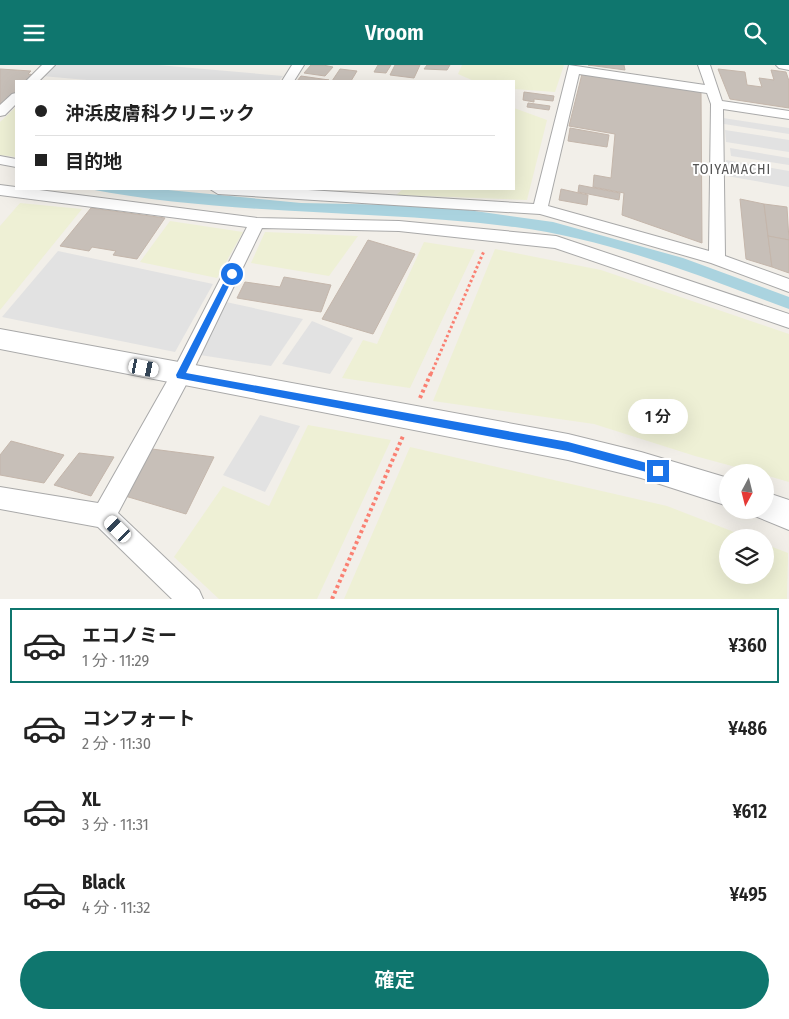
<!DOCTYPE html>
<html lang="ja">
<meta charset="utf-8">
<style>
:root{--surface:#fff;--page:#f6f6f6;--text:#222;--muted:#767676;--line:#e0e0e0;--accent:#0f766e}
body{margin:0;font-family:"Fira Sans Condensed","Noto Sans JP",sans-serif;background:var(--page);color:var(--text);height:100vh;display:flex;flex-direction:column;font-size:19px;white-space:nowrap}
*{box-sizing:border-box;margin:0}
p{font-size:16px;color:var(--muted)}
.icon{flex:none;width:28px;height:28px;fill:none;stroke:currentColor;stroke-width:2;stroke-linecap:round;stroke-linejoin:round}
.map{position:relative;height:534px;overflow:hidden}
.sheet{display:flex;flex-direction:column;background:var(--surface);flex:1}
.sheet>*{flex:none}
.banner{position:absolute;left:15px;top:15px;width:500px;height:110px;border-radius:0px;box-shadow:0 5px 20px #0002;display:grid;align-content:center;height:110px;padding:0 20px;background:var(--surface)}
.needle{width:32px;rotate:187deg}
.controls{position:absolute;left:719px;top:399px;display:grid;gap:10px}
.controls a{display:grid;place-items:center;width:55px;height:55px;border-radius:50%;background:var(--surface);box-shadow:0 5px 20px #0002;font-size:25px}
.end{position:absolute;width:22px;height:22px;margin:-11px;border:6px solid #1a73e8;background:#fff;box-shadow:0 0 0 2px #fff}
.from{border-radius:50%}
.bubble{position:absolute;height:35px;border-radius:18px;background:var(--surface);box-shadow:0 5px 20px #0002;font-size:16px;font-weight:600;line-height:35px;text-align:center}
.car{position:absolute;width:15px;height:30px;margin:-15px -8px;border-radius:6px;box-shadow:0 0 4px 1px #0007;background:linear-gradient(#fff 24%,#345 0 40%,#fff 0 76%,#345 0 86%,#fff 0)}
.banner b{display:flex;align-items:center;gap:18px;height:48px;font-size:19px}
.banner b+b{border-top:1px solid var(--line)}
.banner i{width:12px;height:12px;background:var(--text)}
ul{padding:9px 0 0;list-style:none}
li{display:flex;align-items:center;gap:15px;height:75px;margin:0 10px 8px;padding:0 10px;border:2px solid transparent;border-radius:0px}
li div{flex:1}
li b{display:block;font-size:19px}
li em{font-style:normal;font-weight:600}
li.selected{border-color:var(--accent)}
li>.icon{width:45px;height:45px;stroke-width:1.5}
.primary-button{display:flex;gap:10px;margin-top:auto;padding:10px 20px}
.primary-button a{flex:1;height:58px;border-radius:30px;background:var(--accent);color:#fff;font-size:20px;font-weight:600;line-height:58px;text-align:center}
header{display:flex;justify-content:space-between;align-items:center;height:65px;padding:0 20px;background:var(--accent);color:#fff;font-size:22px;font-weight:600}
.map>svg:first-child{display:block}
</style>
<header><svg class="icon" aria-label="menu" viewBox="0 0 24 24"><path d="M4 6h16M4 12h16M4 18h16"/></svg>Vroom<svg class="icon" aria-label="search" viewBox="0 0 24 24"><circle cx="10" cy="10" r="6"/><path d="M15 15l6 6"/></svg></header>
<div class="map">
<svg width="789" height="534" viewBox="0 0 789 534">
<rect width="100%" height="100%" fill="#f2efe9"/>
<g fill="#eef0d5">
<polygon points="462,0 564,0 555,27 514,24 514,16 474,16 458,9"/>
<polygon points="16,42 16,92 0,90 0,57"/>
<polygon points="514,43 547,55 527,135 396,130 403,124 514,124"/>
<polygon points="20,138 82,144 0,245 0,161"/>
<polygon points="170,156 243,167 217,213 140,197"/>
<polygon points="265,167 290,168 358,171 329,211 251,198"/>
<polygon points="424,177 475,185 410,323 342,313 363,275 377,279"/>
<polygon points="495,184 601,205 789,269 789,417 765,410 765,408 754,407 695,391 594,359 433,336"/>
<polygon points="308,360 391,375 317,534 219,534 174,492 223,421 269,441"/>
<polygon points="410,382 667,441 747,472 728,472 728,510 765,510 765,479 788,488 787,534 344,534"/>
</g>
<g fill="#e2e2e2">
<polygon points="53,0 158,0 283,11 279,16 98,16 42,11"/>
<polygon points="723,53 789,63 789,69 724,59"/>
<polygon points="725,65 789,75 789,87 726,77"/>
<polygon points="730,83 789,93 789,100 731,91"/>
<polygon points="726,95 789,106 789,122 727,111"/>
<polygon points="58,186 213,219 175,287 2,252"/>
<polygon points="226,237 303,254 271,301 200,290"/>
<polygon points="312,256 353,273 330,309 282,299"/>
<polygon points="260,350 300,361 265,427 223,410"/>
</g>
<path fill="#aad3df" d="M 89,124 L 158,124 L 301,138 L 400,140 L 468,145 L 553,157 L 683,193 L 789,232 L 789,244 C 700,211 609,174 515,162 C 373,144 230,151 89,124 Z"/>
<g fill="#c7bfb8" stroke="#c4b6ab">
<polygon points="311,0 323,0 333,2 325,11 304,8"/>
<polygon points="378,0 391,0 386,8 374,7"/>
<polygon points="395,0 420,0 414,13 390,10"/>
<polygon points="427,0 450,0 447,5 424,4"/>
<polygon points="588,0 624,0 625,5"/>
<polygon points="0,4 31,6 28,9 35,10 28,16 16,16 16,28 0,44"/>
<polygon points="340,4 357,6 351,16 332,16"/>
<polygon points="718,4 745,7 747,20 762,22 759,13 774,15 771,5 786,7 789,16 789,43 730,34"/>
<polygon points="582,9 701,26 702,178 622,150 624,128 593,122 594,110 611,113 615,69 569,61"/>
<polygon points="301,11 329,15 297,16"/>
<polygon points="524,27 554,31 553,36 534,34 534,37 523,35"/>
<polygon points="528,38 550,41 549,45 527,42"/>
<polygon points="570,63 609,70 607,82 568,76"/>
<polygon points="579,120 620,128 619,135 578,127"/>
<polygon points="561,124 588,130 587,140 559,135"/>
<polygon points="740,134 764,139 772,202 746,194"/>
<polygon points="764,139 787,142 789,175 768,171"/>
<polygon points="91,143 165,153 137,194 113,190 116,186 92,182 89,186 60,181"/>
<polygon points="768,171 789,175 789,208 772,202"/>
<polygon points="368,175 415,189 373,269 322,254"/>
<polygon points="284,212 331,220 321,247 237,233 245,217 280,222"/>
<polygon points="11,376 64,390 44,418 0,410 0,390"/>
<polygon points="152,384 214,392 186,449 125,431"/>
<polygon points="79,388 114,392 91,431 54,420"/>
</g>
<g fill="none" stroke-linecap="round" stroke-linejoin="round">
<g stroke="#a9a9a9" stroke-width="2">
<g id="minor">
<polygon points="42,0 55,0 39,16 26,16"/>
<polygon points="292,0 304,0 294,16 282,16"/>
<path d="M 569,0 L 705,20 L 698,0 L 710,0 L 722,36 L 789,46 L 789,54 L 723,44 L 725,191 L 789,214 L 789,227 L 711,198 L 540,149 L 218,129 L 210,124 L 292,124 L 534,139 ZM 579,9 L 707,28 L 711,39 L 709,186 L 548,141 Z"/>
<polygon points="16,28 16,39 5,50 0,51 0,40 12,29"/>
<polygon points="0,91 16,94 16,102 0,99"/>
<polygon points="0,120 257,153 399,156 556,171 789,249 789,263 555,183 399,166 262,163 188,316 118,448 199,525 203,534 172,534 98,462 0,444 0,422 98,438 174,304 247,162 0,130"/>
</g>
</g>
<g stroke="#a9a9a9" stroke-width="2">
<g id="tertiary">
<polygon points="776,0 789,0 789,5 779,3"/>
<polygon points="0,264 568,369 641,387 728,413 728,441 641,413 568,395 0,284"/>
<polygon points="765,427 789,435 789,465 755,451 752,445 765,445"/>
</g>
</g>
<polyline stroke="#fa8072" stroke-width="3" stroke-dasharray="2.5 2.5" stroke-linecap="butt" points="431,309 484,186"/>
<g stroke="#fa8072" stroke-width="4" stroke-dasharray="3 3" stroke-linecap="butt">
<polyline points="420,333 431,308"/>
<polyline points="332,534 403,371"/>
</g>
<use href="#minor" fill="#fff" fill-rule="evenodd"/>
<use href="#tertiary" fill="#fff" fill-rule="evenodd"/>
</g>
<polygon fill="#1a73e8" points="229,207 235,209 186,308 568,377 658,401 662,403 662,409 658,410 568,386 177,313 176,310"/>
<g text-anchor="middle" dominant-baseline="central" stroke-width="4" stroke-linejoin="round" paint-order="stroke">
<g font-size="14" letter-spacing="1" fill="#555" stroke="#fff">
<text x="732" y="104">TOIYAMACHI</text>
</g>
</g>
</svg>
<div class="controls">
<a><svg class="needle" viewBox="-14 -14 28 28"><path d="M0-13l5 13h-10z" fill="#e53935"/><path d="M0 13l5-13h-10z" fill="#767676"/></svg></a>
<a><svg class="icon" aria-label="layers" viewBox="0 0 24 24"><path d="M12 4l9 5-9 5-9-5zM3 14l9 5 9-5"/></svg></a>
</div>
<i class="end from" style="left:232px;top:209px"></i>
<i class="end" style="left:658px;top:406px"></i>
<div class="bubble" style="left:628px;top:334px;width:60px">1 分</div>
<i class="car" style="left:144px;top:303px;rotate:101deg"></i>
<i class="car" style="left:118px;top:464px;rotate:315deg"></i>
<div class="banner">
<b><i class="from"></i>沖浜皮膚科クリニック</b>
<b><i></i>目的地</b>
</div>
</div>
<section class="sheet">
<ul>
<li class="selected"><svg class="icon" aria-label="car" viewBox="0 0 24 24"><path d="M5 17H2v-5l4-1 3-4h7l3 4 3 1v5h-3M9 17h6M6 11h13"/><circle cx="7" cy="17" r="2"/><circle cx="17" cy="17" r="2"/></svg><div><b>エコノミー</b><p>1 分 · 11:29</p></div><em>¥360</em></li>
<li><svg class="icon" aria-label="car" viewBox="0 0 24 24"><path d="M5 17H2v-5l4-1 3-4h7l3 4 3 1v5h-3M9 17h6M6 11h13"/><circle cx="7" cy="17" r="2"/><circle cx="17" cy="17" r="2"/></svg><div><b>コンフォート</b><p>2 分 · 11:30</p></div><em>¥486</em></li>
<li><svg class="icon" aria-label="car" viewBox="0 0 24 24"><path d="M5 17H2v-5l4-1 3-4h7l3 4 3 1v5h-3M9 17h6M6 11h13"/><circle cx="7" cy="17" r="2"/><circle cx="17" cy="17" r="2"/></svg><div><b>XL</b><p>3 分 · 11:31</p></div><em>¥612</em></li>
<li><svg class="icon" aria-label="car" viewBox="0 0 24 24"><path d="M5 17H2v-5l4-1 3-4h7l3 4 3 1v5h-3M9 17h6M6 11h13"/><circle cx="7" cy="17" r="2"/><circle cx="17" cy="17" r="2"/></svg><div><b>Black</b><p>4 分 · 11:32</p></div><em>¥495</em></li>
</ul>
<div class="primary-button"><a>確定</a></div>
</section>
